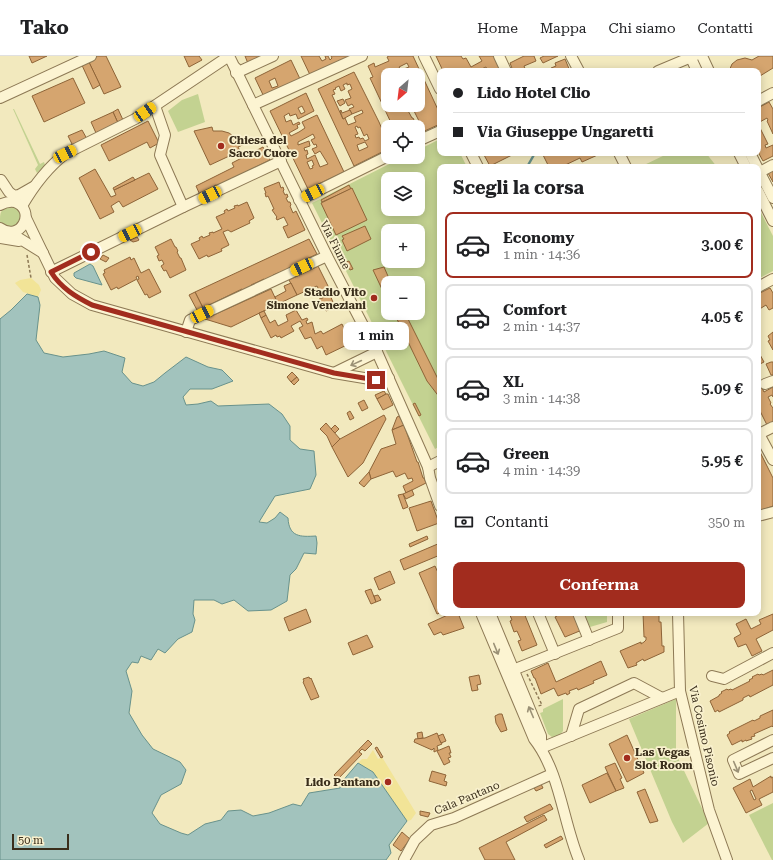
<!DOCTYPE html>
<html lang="it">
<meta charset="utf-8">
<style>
:root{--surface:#fff;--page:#f6f6f6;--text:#202124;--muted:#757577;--line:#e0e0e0;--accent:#a22c1e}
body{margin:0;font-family:"Roboto Serif",serif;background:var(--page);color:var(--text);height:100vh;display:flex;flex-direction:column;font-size:15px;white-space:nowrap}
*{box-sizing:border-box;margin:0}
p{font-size:13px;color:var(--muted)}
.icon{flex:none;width:22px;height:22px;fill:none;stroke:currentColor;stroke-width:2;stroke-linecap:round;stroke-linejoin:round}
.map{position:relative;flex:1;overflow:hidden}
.panel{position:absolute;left:437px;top:108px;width:324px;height:452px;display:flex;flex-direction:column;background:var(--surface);border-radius:8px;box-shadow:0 2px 10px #0003}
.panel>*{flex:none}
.guide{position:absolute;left:437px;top:12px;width:324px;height:88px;border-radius:8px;box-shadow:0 2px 10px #0003;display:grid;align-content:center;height:88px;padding:0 16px;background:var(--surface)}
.needle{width:26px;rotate:208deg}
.controls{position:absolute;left:381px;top:12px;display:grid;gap:8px}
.controls a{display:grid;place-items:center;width:44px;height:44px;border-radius:8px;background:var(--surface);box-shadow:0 2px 10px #0003;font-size:20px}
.scale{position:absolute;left:12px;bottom:10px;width:57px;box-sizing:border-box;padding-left:4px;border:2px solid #3a2e1b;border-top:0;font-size:11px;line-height:14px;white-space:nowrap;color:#3a2e1b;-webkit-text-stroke:3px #f9f1ce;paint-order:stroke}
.end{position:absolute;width:18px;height:18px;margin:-9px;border:5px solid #a22c1e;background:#fff;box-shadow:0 0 0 2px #fff}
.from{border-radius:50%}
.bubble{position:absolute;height:28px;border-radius:8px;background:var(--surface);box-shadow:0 2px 10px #0003;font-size:13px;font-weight:600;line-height:28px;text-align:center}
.car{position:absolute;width:12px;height:24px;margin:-12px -6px;border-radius:5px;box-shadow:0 0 3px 1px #0007;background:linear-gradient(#f5c518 24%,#345 0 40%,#f5c518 0 76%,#345 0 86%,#f5c518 0)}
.guide b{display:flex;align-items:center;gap:14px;height:38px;font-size:15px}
.guide b+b{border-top:1px solid var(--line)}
.guide i{width:10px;height:10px;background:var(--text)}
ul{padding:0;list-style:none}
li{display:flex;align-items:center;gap:12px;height:66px;margin:0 8px 6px;padding:0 8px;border:2px solid var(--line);border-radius:8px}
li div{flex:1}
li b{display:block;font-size:15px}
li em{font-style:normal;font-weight:600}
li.active{border-color:var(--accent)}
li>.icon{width:36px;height:36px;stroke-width:1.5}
h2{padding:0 16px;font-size:18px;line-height:48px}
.pay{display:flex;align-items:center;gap:10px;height:44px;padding:0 16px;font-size:15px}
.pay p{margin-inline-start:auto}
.action{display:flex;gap:8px;margin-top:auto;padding:8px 16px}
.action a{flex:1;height:46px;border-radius:8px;background:var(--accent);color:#fff;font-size:16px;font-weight:600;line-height:46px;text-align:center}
header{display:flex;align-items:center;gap:24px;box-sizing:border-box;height:56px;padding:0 20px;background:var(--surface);border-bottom:1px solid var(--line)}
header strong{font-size:19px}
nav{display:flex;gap:22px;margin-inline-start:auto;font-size:14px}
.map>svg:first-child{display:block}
</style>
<header>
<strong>Tako</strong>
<nav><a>Home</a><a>Mappa</a><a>Chi siamo</a><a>Contatti</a></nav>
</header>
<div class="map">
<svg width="773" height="804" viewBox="0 0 773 804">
<rect width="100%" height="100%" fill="#f2e9be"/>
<g fill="#c3d291" fill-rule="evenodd">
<polygon points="198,38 205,66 178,76 168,55 182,44"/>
<polygon points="13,53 14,53 40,108 44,106 45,109 37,117 35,113 38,109"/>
<path d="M 440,83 L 440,97 L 460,97 L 467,111 L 440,111 L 440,390 L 435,393 L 312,147 L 403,101 L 418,101 L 418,94 ZM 388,123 L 418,123 L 418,153 L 388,153 ZM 388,175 L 418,175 L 418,205 L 388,205 ZM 388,227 L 418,227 L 418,257 L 388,257 Z"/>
<polygon points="669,97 706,97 717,111 640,111"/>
<path d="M 10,150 L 17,152 L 21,157 L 20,168 L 10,173 L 0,166 C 0,156 0,154 10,150 Z"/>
<polygon points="758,151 773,180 773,215 758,223"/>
<polygon points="583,557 607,557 607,566 590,571"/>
<polygon points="563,643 563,675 559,680 552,681 548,678 540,657 543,656 543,653"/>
<polygon points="676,643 676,698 709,767 683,787 672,766 629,663"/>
<polygon points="773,747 773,804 772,804 749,759"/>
</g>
<g fill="#f2e497">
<polygon points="31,222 39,229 41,234 38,241 23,236 15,227 20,224"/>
<polygon points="373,694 378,703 382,701 416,757 411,764 407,765 373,716 358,707 362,703 367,703"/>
</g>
<g fill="#a2c3bd" stroke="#68928c">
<polygon points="90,208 93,210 102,229 76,222 74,220 74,217"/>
<path d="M 27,238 L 38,241 L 40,249 L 36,284 L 44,297 L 63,301 L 89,298 L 104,295 L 125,302 L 122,316 L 132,327 L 143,330 L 154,326 L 165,317 L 186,301 L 208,311 L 222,314 L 233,325 L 212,333 L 190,333 L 183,341 L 186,349 L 198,348 L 211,345 L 218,350 L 269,348 L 282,358 L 290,370 L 290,384 L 300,393 L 314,395 L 316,419 L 310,433 L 275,440 L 259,466 L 267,467 L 275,462 L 280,456 L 288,462 C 289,481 300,481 316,480 L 317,487 L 316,498 L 304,497 L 296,513 L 290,519 L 287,545 L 271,554 L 248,555 L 234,544 L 222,548 L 214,544 L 194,544 L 193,558 L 195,564 L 192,576 L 178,583 L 165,597 L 158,593 L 151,604 L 141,600 L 138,607 L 132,606 L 126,615 L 132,635 L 129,657 L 142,679 L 153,693 L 180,706 L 186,714 L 181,728 L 161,739 L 152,757 L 160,768 L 181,777 L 188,779 L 205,768 L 221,764 L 228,755 L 241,754 L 253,760 L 269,757 L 293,748 L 301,750 L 309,737 L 340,732 L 341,727 L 358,707 L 373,716 L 407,765 L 389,789 L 391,797 L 386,804 L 0,804 L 0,263 L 11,254 Z"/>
</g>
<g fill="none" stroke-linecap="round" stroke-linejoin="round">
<polyline stroke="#68928c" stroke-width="2.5" points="527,111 535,97"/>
</g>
<g fill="#d5a56f" stroke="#8e6438" fill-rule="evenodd">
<polygon points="29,0 47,0 32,7"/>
<polygon points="90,0 106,0 121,31 104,38 87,2"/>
<polygon points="184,0 199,0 202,4 189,11"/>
<polygon points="245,0 268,0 249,10"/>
<polygon points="301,0 319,0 322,5 326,3 325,0 328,0 330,4 332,2 331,0 350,0 311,21"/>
<path d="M 389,0 L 413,0 L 440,58 L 440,68 L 418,78 L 418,71 L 409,71 L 408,68 L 404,69 L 405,71 L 393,71 L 370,22 L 373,21 L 368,10 L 374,7 L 375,11 L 389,5 L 387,1 ZM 407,7 L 409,11 L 401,14 L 399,11 ZM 393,16 L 395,19 L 418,19 L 418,40 L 421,44 L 418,45 L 418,49 L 411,49 L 421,69 L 417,70 L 413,62 L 412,62 L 406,51 L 400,54 L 399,49 L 388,49 L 388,26 L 386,29 L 384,26 L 386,25 L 384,20 Z"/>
<polygon points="436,0 461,0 463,3 466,2 471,11 482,5 479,0 494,0 501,15 488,15 486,11 477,15 443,15"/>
<polygon points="524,0 534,0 536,5 524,10 526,15 513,15 510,7"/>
<polygon points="544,0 558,0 543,7 540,2"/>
<polygon points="759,0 773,0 773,12 760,20 758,26 758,15 729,15 732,8 737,4 745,2 752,4"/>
<polygon points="87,2 100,29 93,33 80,5"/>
<polygon points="565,3 570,15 552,15 551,12 556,10 555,7"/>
<path d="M 291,4 L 301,25 L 265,43 L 255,22 ZM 275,22 L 278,30 L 272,32 L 269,25 Z"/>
<path d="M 354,16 L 379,66 L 388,87 L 388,93 L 354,110 L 318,33 ZM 347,27 L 347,29 L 350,28 L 352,33 L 348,35 L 351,42 L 345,44 L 348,50 L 352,48 L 354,51 L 349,53 L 352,58 L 362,54 L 363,57 L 354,61 L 356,66 L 348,69 L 345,62 L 343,63 L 332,39 L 335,38 L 333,34 L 336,33 L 335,32 L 339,30 L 341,35 L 345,33 L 343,29 ZM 357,70 L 358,72 L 360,71 L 364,80 L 367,78 L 369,83 L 365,85 L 363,82 L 360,83 L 359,81 L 356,82 L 355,79 L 358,78 L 355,71 ZM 365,86 L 368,91 L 359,95 L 357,89 Z"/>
<polygon points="73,22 85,47 44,66 32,40"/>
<path d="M 306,37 L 314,55 L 298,63 L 296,58 L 290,60 L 289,57 L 284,60 L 286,66 L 291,64 L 293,69 L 299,66 L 300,68 L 297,69 L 298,72 L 289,77 L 291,80 L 299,76 L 305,72 L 302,66 L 317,59 L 344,116 L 308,133 L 270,55 ZM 302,50 L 305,56 L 301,58 L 298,52 ZM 313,78 L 315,82 L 311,84 L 314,89 L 316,88 L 317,91 L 312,93 L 315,98 L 320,95 L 328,108 L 320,111 L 315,99 L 307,103 L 306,99 L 308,98 L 307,94 L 305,95 L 304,92 L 310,90 L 309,85 L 298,89 L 298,86 ZM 312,104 L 314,109 L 312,110 L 313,112 L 310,113 L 307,106 Z"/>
<polygon points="343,43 345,47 340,50 337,45"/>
<polygon points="769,46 773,53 773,78 767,65 768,64 767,62 758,67 758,52"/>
<polygon points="118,53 123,64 118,67 113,56"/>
<polygon points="341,54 342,57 350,54 352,58 343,63 340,55"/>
<polygon points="113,56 118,67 96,77 91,66"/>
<polygon points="148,65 159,87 150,92 147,86 109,105 101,89"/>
<polygon points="758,68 768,88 765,89 766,92 773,89 773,100 763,105 758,96"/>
<polygon points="212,71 213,75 222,75 229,77 236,82 240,80 245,88 238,91 240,95 210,109 194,75"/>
<polygon points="82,74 87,83 73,90 68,80"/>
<polygon points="263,91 270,104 217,130 216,129 214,130 214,132 200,139 196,130 234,111 232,107"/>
<polygon points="488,97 516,97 490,110 484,99"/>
<polygon points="542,97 602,97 582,106 580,102 561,111 549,111"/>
<polygon points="95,113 111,141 116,139 114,134 149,117 158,133 123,151 119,145 111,150 114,156 100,163 79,122"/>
<polygon points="773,114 773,126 768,117"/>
<polygon points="133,121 135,124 114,134 113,132"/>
<polygon points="279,126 281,132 283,131 284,134 283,135 285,139 287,138 288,141 286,142 288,146 290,146 291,149 290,150 293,157 296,155 305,174 288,182 283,171 288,169 284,161 277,164 276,162 277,161 272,154 274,153 268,140 266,141 265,137 266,137 264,132"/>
<polygon points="349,129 351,133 322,146 321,144"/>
<polygon points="352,132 367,164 336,179 321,147"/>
<polygon points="247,146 254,162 249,165 250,167 231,176 228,174 223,176 229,189 221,193 222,195 208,201 207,199 199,203 191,188 200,184 199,182 202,180 203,182 210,179 209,177 213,176 213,177 222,173 216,161 225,157 224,155 227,153 228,155 235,152 234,150 238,149 238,150"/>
<polygon points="365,170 371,183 347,195 342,184 344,183 342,180"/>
<polygon points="137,181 139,184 137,185 133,186 130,184"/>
<polygon points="171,183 175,191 176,191 178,195 177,196 180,202 181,202 186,214 170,222 166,214 164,215 161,210 164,208 162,204 159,205 157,200 159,199 155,191"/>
<polygon points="309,183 317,198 294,209 294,211 273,219 273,220 264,225 264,223 251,229 252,231 243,235 242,233 203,252 195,236"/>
<polygon points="103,199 109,202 106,206 100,203"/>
<polygon points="130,201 131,204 134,202 141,217 149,213 161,236 149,242 147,238 145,239 137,224 139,223 138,220 136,221 137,223 118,233 117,231 111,234 103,218 105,217 104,214"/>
<polygon points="349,205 353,213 350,214 346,206"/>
<polygon points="318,210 332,238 330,239 335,251 326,255 319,243 323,242 317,230 297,239 289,224"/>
<polygon points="384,211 391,227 388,227 388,246 373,214"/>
<polygon points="291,227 297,239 278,248 275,241 286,235 284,230"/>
<polygon points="770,232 773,237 773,252 769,254 766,249 758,254 758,238"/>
<polygon points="271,233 278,248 231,271 205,263"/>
<polygon points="195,236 203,252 197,254 189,239"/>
<polygon points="296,254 302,264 307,262 308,264 306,265 307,268 312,266 315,278 321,275 323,278 342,268 351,287 326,299 322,290 317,293 311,281 305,283 299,272 303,270 300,265 291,270 294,275 281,282 280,280 277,281 276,279 271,282 261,262 266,259 270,267 275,264 278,270 288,265 286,259"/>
<polygon points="264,255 266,259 261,262 259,257"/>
<polygon points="394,257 405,257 440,327 440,342 427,325"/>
<polygon points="773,276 773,294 768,285 770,284 768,280"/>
<polygon points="758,295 764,306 758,309"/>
<polygon points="771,306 773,306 773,319 771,319 766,308"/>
<polygon points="292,316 297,321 291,326 287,321"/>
<polygon points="297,321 299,324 294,329 291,326"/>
<polygon points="758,324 764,336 773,331 773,341 772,339 768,341 771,347 770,348 773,352 773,366 767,369 758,351"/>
<polygon points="384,335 386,338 377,343 375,339"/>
<polygon points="386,338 388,338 393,349 383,354 377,343"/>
<polygon points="364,344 368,352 362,355 358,347"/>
<polygon points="415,347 421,359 419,360 413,348"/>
<polygon points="350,355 354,362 350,364 347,357"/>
<polygon points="384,359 386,363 363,407 348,421 332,391 340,383"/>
<polygon points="399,360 404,369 392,374 397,361"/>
<polygon points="326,367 340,383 332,391 327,380 320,373"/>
<polygon points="335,369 339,373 335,377 331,373"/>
<polygon points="404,369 417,406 418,406 423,422 424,422 426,427 406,437 403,430 413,425 412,422 408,423 405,417 396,421 393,415 371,423 369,416 381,393 396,388 392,374"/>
<polygon points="758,392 773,422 773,450 759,455"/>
<polygon points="369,416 371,423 364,431 359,427"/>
<polygon points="412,434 414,439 406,443 403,438"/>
<polygon points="403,438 408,451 403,453 398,439"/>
<polygon points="431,445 439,467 417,475 409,452"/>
<polygon points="427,480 428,483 410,491 409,488"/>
<polygon points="440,487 440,499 404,514 400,504"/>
<polygon points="435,510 440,521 440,557 437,558 419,517"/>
<polygon points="390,515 395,527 379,534 374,522"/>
<polygon points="371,533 376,546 371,548 365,535"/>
<polygon points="378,539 381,544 376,546 374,540"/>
<polygon points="306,553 311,566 289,575 284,562"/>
<polygon points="452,557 458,557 464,572 443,579 441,576 434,579 428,568"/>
<polygon points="509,557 524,557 537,589 522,595 518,585 521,584 517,575 514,576 510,565 512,564"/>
<polygon points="557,557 575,557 582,574 565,581 555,561 557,560 556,558"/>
<polygon points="643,557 661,557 659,557 659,566 661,566 662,590 664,590 664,596 644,605 643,603 636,607 637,609 628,612 620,595 641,586 641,588 644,586 646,584 646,581 644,581"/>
<polygon points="773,558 773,574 756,583 762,595 752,600 746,588 738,591 734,582 741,578 736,568 746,563 751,573 761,568 759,564"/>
<polygon points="367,579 373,591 353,599 348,587"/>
<polygon points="601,605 607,619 593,625 594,627 578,634 577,632 569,635 570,637 567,639 566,637 558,640 554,632 541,638 535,622 534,622 531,615 548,607 556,626"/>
<polygon points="773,614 773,629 750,641 749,639 743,642 743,644 719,656 718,654 715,656 710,645 719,640 719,639 722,637 721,636 727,633 728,634 731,633 732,634 750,625 749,624 753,622 752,621 758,618 759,619 762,618 763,619"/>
<polygon points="479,619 481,628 477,629 478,634 472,635 469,621"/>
<polygon points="309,621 310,623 311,622 319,641 311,644 303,626 304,625 303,623"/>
<polygon points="773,654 773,671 772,670 754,678 755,680 751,681 752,683 746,685 746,684 742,686 742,684 732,689 727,679 730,677 729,676 753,664 754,665 760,662 760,660"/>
<polygon points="499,658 502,658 507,674 501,676 496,667 495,660"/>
<polygon points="422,676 423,682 418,683 417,677"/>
<polygon points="437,677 442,688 437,690 438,694 434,696 434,692 432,694 414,686 415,683 425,682"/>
<polygon points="443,678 446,685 441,687 438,680"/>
<polygon points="627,679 644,717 627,726 609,688"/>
<polygon points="368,684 372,688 365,695 362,693 359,696 362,698 338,723 334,719"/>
<polygon points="449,690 451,697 449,697 451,701 448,702 450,706 444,709 437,695"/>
<polygon points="377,691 383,701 381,702 375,692"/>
<polygon points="615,707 622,722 620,723 624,732 616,735 605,711"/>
<polygon points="432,715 446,719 444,725 447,726 446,730 429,725"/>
<polygon points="607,717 616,735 590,747 582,729"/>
<path d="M 771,720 L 771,722 L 773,721 L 773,736 L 759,743 L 762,749 L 746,757 L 733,732 L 750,723 L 753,731 ZM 752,734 L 756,743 L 754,744 L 750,735 Z"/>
<polygon points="541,728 543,732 536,735 534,732"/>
<polygon points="645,733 658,765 650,767 637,736"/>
<polygon points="550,748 553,753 527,766 524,761"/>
<polygon points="420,755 430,757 428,761 420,759"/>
<polygon points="544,759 547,764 506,786 515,804 485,804 479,792"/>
<polygon points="402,776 410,783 401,795 393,789"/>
<polygon points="561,780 563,783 546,792 544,789"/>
</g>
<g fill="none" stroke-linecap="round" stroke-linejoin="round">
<g stroke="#8d7955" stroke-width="12">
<g id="minor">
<polyline points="229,0 327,200 377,296 428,411 430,422 440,450"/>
<polyline points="424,0 440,33"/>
<polyline points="499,0 506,15"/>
<polyline points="571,0 579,15"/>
<polyline points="690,0 697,15"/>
<polyline points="702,0 709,15"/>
<polyline points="236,12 236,17 273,0"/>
<polyline points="658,15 694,0"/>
<polyline points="0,42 91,0"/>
<polyline points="758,45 773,37"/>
<polyline points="253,49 362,0"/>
<polyline points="155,50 165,79 160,99 183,151"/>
<polyline points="418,85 440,75"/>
<polyline points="471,97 478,111"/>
<polyline points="619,97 626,111"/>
<polyline points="739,97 746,111"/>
<polyline points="750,97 757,111"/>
<polyline points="758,113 773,142"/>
<polyline points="758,117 773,109"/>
<polyline points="1,124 9,136 14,140 19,139 33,131"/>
<polyline points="758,135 773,165"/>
<polyline points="299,144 388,100"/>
<path d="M 0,149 C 5,146 9,145 15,146 C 37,154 21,187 0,172"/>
<path d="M 22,150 C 33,131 47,112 65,98 L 135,63 L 229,0"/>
<polyline points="26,162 55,222 72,238 92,249 334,317 376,324 389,322"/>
<polyline points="9,176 43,197"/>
<polyline points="0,182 19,185"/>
<polyline points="51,216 183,151 281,105"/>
<polyline points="758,231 773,223"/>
<polyline points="186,276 190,264 327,200"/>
<polyline points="334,317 377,296"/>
<polyline points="765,328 773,325"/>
<polyline points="758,376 773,404"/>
<polyline points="759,378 773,371"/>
<polyline points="428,411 440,405"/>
<polyline points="758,460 773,456"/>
<path d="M 481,557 L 534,683 C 560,716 563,766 579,804"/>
<polyline points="490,557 541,680 541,692"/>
<polyline points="538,557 555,598"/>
<polyline points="578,557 589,584"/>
<polyline points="678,557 680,635 709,754 727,804"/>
<polyline points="508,616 618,572 618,557"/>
<polyline points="712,620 724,623 773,597"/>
<polyline points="571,680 579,653 634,627 662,642"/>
<polyline points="773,684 733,704 739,718 773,702"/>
<polyline points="541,692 675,637"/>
<polyline points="404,804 415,784 431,769 454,762 552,718"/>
</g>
</g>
<g stroke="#8d7955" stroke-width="1.5" stroke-dasharray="3 2" stroke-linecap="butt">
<polyline points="27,199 31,222"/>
<polyline points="527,618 542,649 538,650"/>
</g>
<use href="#minor" stroke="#fcf4d2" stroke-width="10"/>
</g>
<defs><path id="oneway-shaft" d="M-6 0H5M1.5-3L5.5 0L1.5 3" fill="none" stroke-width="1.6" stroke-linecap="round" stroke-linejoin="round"/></defs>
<g stroke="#9b9176">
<use href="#oneway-shaft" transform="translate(356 307) rotate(155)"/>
<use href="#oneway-shaft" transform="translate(496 593) rotate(68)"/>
<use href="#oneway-shaft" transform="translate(531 656) rotate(-113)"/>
<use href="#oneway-shaft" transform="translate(736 711) rotate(67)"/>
</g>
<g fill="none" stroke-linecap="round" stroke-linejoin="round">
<path stroke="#a22c1e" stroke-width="5" d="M 91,196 L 51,216 C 61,232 76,241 92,249 L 334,317 L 376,324"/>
</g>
<g fill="#a22c1e" stroke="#f9f1ce" stroke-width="1.5">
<circle cx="221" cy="90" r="4"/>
<circle cx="374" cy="242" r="4"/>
<circle cx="627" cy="702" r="4"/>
<circle cx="388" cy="726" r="4"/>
</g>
<g text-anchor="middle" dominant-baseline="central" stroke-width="3.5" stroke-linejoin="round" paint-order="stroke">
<g font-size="11" font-weight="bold" fill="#3a2e1b" stroke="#f9f1ce" text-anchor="start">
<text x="229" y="84">Chiesa del<tspan x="229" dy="13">Sacro Cuore</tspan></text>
<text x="366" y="236" text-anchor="end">Stadio Vito<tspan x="366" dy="13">Simone Veneziani</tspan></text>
<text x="635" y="696">Las Vegas<tspan x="635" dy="13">Slot Room</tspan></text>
<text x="380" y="726" text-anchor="end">Lido Pantano</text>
</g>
<g font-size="11" fill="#3a2e1b" stroke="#f9f1ce">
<text transform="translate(335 189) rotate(63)">Via Fiume</text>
<text transform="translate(704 680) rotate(77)">Via Cosimo Pisonio</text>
<text transform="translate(467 742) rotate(-23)">Cala Pantano</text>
</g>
</g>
</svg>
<div class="controls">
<a><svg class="needle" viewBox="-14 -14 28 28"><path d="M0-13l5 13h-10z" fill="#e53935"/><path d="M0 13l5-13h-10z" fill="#757577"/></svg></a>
<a><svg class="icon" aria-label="locate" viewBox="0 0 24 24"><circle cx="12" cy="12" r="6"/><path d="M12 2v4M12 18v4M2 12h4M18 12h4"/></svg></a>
<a><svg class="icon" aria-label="layers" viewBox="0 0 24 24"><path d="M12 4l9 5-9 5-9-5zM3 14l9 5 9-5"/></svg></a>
<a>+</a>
<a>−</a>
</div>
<div class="scale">50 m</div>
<i class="end from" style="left:91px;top:196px"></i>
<i class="end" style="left:376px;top:324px"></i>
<div class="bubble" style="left:343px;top:266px;width:66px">1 min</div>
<i class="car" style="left:145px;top:56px;rotate:56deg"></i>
<i class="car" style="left:65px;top:98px;rotate:64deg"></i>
<i class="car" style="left:313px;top:137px;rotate:243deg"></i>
<i class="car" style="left:210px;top:139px;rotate:244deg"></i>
<i class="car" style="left:130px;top:177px;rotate:244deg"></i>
<i class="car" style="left:302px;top:211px;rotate:245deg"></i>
<i class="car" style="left:202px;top:258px;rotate:64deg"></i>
<div class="guide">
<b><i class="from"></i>Lido Hotel Clio</b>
<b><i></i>Via Giuseppe Ungaretti</b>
</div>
<section class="panel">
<h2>Scegli la corsa</h2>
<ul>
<li class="active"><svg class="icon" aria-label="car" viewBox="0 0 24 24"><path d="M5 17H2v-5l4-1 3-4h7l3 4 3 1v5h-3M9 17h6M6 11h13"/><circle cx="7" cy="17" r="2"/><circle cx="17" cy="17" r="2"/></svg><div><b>Economy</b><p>1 min · 14:36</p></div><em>3.00 €</em></li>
<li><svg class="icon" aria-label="car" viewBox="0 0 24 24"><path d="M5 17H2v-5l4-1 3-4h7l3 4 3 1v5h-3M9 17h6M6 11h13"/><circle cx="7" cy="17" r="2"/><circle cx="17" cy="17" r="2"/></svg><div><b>Comfort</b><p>2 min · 14:37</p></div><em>4.05 €</em></li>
<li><svg class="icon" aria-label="car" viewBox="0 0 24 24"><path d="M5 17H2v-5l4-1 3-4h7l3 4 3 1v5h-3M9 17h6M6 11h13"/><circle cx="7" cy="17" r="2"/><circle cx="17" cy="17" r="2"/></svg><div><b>XL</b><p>3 min · 14:38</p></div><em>5.09 €</em></li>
<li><svg class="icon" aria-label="car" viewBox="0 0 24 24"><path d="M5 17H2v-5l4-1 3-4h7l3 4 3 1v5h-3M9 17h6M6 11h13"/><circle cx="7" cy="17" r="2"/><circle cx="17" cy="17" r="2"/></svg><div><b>Green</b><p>4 min · 14:39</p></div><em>5.95 €</em></li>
</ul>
<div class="pay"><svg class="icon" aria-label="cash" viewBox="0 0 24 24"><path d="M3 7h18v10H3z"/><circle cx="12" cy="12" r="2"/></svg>Contanti<p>350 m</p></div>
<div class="action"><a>Conferma</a></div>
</section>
</div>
